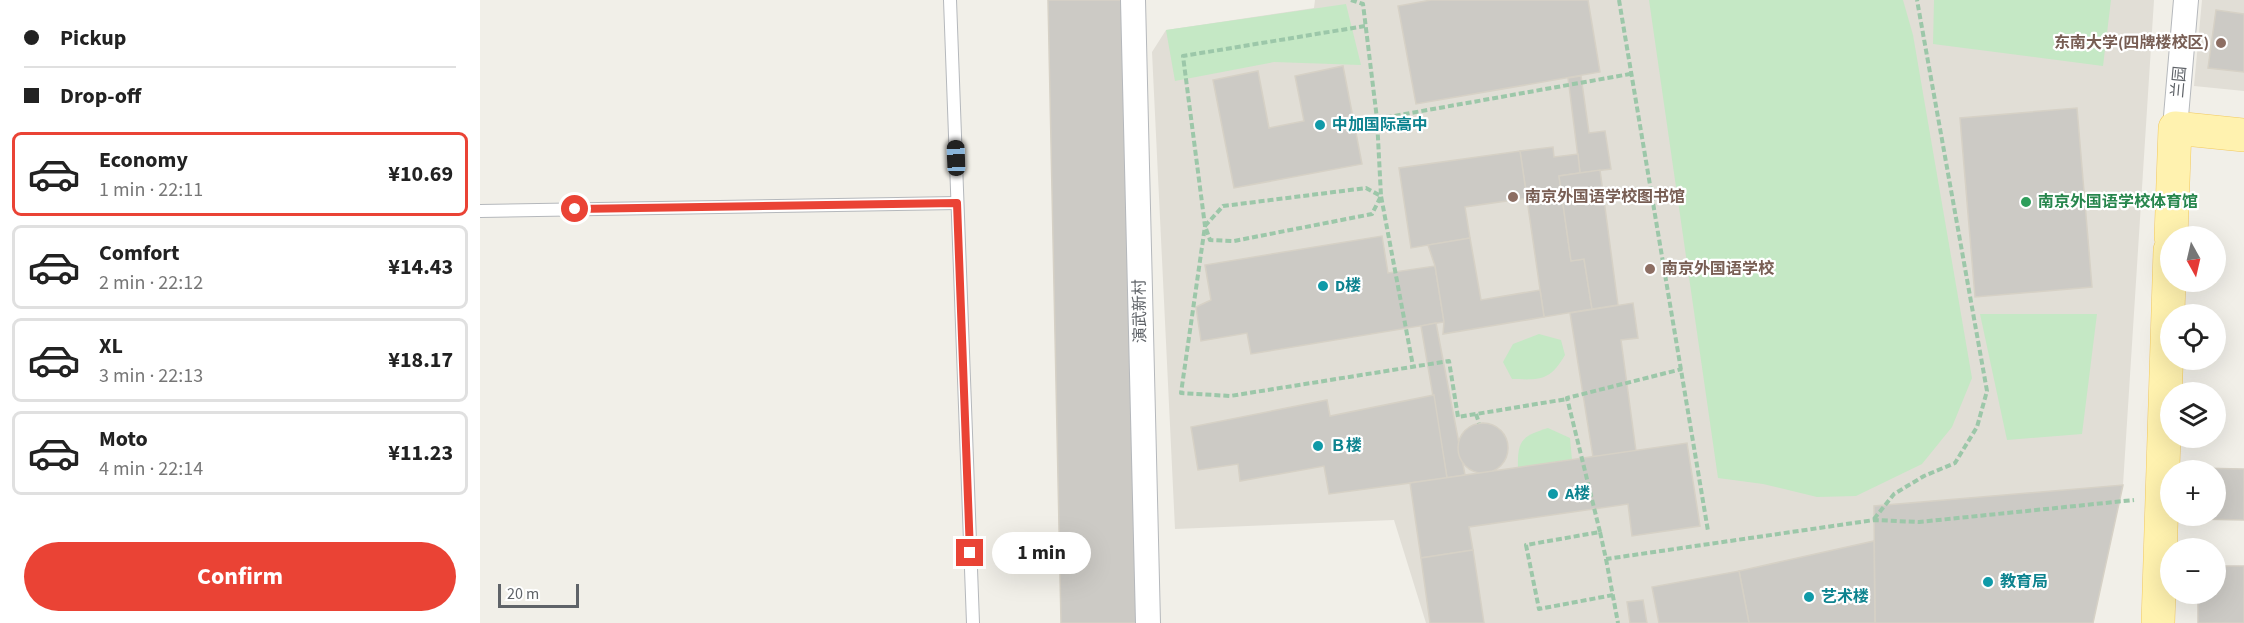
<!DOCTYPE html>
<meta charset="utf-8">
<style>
:root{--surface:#fff;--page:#f2f2f2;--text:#222;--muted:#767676;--line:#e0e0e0;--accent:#ea4335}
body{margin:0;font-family:"Source Sans 3","Noto Sans SC",sans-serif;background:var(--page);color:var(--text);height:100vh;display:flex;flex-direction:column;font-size:22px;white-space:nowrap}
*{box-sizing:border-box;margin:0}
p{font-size:20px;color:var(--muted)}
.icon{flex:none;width:33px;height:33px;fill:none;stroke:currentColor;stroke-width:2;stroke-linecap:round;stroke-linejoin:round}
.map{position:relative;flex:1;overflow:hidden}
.sheet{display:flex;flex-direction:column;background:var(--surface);width:480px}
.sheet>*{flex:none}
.banner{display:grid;align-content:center;height:132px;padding:0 24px;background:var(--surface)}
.needle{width:39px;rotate:172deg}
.controls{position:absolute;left:1680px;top:226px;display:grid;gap:12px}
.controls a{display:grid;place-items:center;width:66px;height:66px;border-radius:50%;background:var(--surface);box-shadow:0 6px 24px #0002;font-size:30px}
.scale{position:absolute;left:18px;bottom:15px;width:81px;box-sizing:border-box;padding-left:6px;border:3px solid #5f6368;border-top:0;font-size:16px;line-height:21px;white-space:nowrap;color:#5f6368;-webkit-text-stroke:4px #fff;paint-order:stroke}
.end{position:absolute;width:27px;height:27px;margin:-14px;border:8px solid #ea4335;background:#fff;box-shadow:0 0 0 3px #fff}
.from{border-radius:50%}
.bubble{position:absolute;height:42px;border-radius:21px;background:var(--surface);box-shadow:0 6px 24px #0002;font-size:20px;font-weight:700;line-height:42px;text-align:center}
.car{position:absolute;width:18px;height:36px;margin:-18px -9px;border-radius:8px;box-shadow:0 0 4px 2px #0007;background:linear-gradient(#222 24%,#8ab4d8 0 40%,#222 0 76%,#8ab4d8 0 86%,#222 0)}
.banner b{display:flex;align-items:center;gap:21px;height:57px;font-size:22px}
.banner b+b{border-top:2px solid var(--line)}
.banner i{width:15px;height:15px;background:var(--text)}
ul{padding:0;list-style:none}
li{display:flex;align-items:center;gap:18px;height:84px;margin:0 12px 9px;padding:0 12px;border:3px solid var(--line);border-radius:9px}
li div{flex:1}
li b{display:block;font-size:22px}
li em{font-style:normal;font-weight:700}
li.selected{border-color:var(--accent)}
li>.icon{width:54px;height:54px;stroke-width:1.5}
.action{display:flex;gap:12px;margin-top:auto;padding:12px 24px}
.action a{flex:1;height:69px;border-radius:36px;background:var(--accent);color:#fff;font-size:24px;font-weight:700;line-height:69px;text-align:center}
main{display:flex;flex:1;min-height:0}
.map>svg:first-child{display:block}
</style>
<main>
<section class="sheet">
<div class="banner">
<b><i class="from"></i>Pickup</b>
<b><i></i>Drop-off</b>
</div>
<ul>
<li class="selected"><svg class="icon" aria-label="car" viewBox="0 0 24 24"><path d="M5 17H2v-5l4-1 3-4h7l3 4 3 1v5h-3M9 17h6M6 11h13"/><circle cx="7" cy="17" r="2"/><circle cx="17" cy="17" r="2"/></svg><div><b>Economy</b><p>1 min · 22:11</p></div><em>¥10.69</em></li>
<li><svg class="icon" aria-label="car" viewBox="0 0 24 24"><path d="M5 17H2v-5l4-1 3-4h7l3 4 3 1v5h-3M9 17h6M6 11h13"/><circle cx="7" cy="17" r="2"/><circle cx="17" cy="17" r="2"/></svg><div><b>Comfort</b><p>2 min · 22:12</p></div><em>¥14.43</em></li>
<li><svg class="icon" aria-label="car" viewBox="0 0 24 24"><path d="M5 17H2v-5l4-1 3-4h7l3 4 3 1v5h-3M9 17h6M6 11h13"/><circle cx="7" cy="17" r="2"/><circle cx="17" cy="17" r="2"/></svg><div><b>XL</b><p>3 min · 22:13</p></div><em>¥18.17</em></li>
<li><svg class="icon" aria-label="car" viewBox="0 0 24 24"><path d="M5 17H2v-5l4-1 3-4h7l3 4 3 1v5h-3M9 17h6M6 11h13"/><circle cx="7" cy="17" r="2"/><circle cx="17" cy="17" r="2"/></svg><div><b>Moto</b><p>4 min · 22:14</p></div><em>¥11.23</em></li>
</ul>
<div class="action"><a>Confirm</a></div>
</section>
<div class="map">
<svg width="1764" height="623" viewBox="0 0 1764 623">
<rect width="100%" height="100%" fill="#f1efe8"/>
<g fill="#e1ded6">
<polygon points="835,0 1674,0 1643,485 1394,506 1395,623 946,623 914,520 695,529 672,52 686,30 834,8"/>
<polygon points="1722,0 1764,0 1764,91 1714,86"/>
</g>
<g fill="#c5e8c5">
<polygon points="1169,0 1423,0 1433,35 1492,378 1472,427 1442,464 1376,496 1337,497 1283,484 1238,478"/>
<polygon points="1454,0 1631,0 1623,66 1453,44"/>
<polygon points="866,4 881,65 794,62 695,81 686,30"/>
<polygon points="1500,314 1617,314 1602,434 1527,440"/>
<path d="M 1059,334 L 1081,340 L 1085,355 C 1070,381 1060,380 1032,379 L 1023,362 L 1033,344 Z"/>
<path d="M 1068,428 L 1090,438 L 1092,460 L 1038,468 C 1037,439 1043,436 1068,428 Z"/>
</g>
<g fill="#cccac5" stroke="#d6d1c6" stroke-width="1.5">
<polygon points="568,0 653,0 668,623 581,623"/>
<polygon points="951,0 1108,0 1120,72 936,104 918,6"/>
<polygon points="1736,10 1764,14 1764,72 1728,68"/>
<polygon points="863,66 882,164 754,188 733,80 778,71 789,128 824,121 815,76"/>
<polygon points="1101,76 1109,133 1125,131 1131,169 1100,173 1088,78"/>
<polygon points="1597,108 1612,287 1495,297 1480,118"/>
<polygon points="1073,147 1074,157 1098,154 1100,173 1079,176 1091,261 1104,259 1112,309 1064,317 1040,151"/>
<polygon points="1040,151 1047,198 985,207 990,238 931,248 919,168"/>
<polygon points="1120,170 1138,305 1112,309 1104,259 1091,261 1079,176"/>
<polygon points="902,236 908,273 955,266 964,322 771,354 767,333 721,341 716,307 731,300 725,265"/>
<polygon points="990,238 1001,300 1060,290 1064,317 963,334 964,322 955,266 948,245"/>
<polygon points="1153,303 1158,338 1141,340 1156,451 1113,457 1090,313"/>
<polygon points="956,323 985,475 967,478 941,326"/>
<polygon points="954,395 967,478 849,494 844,466 760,481 758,464 718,470 711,427 847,400 850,416"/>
<circle cx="1003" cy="448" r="25"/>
<polygon points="1207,443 1220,526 1152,536 1148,504 989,527 993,550 941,558 930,483"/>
<polygon points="1715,468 1764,469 1764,520 1714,519 1714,516 1736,516 1736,471 1715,471"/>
<polygon points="1643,485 1613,623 1395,623 1394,506"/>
<polygon points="1394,541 1395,623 1269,623 1259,571"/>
<polygon points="993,550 1004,623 950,623 941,558"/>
<polygon points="1736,566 1764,566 1764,623 1718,623 1718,594 1736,594"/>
<polygon points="1259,571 1269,623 1179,623 1172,587"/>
<polygon points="1163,600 1167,623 1150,623 1147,602"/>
</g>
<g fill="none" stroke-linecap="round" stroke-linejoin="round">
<g stroke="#b5b8bc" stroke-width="14">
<g id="service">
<polyline points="470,0 493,623"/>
<polyline points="0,211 477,203"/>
</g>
</g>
<g stroke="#b5b8bc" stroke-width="26">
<g id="minor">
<polyline points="653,0 668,623"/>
<polyline points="1695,128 1706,0"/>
</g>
</g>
<g stroke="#f2c960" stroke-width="34">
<g id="primary">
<polyline points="1691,237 1695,128 1764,135"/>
<polyline points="1678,623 1690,250"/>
</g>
</g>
<g stroke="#9cc7a9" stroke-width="4" stroke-dasharray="6 3" stroke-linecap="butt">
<polyline points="871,0 883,4 897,119 901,196 892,214 754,241 730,240 725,226 743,206 886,188 901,196 933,366"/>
<polyline points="1139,0 1228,531"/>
<polyline points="885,26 703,56 725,226 701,393 750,396 969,361 978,417 1087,399"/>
<polyline points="897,119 1150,74"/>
<polyline points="996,414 999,423"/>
<polyline points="1394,519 1414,494 1444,476 1475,463 1497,427 1507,391 1437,0"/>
<polyline points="1120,532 1087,398 1202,369"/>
<polyline points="1126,559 1138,623"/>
<polyline points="1133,595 1059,609 1046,545 1120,532 1126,559 1394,520 1439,522 1654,500"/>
</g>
<use href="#service" stroke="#fff" stroke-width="12"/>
<use href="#minor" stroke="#fff" stroke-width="24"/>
<use href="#primary" stroke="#fff2af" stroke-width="33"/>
</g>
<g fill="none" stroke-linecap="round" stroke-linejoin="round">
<polyline stroke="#ea4335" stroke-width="8" points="95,209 477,203 490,553"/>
</g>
<g fill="#8d6e63" stroke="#fff" stroke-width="2">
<circle cx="1741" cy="43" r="6"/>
<circle cx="1033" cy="197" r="6"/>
<circle cx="1170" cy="269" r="6"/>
</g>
<g fill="#0f9aa8" stroke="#fff" stroke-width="2">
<circle cx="840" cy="125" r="6"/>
<circle cx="843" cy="286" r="6"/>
<circle cx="838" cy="446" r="6"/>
<circle cx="1073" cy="494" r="6"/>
<circle cx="1508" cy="582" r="6"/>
<circle cx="1329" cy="597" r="6"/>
</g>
<circle fill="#2e9e5b" stroke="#fff" stroke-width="2" cx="1546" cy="202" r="6"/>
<g text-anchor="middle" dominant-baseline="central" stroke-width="4.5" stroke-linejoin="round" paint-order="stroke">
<g font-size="16" font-weight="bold" fill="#785e54" stroke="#fff" text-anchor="start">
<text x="1729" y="43" text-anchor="end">东南大学(四牌楼校区)</text>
<text x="1045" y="197">南京外国语学校图书馆</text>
<text x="1182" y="269">南京外国语学校</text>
</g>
<g font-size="16" fill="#5f6368" stroke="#fff">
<text transform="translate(1699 82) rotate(-85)">兰园</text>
<text transform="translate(660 311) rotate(-91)">演武新村</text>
</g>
<g font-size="16" font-weight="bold" fill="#0d838f" stroke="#fff" text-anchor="start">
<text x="852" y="125">中加国际高中</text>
<text x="855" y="286">D楼</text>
<text x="850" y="446">Ｂ楼</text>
<text x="1085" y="494">A楼</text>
<text x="1520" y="582">教育局</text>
<text x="1341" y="597">艺术楼</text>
</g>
<g font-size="16" font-weight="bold" fill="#27864d" stroke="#fff" text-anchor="start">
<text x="1558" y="202">南京外国语学校体育馆</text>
</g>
</g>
</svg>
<div class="controls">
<a><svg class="needle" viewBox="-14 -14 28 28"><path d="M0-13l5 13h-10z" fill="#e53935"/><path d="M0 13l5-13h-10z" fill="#767676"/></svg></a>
<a><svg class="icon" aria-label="locate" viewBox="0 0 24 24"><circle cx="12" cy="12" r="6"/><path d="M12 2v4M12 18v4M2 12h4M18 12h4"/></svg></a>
<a><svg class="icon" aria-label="layers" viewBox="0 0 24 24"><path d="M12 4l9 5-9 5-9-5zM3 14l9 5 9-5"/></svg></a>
<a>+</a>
<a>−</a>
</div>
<div class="scale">20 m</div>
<i class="end from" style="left:95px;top:209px"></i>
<i class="end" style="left:490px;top:553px"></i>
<div class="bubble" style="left:512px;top:532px;width:99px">1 min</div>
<i class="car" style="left:476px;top:158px;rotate:358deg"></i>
</div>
</main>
